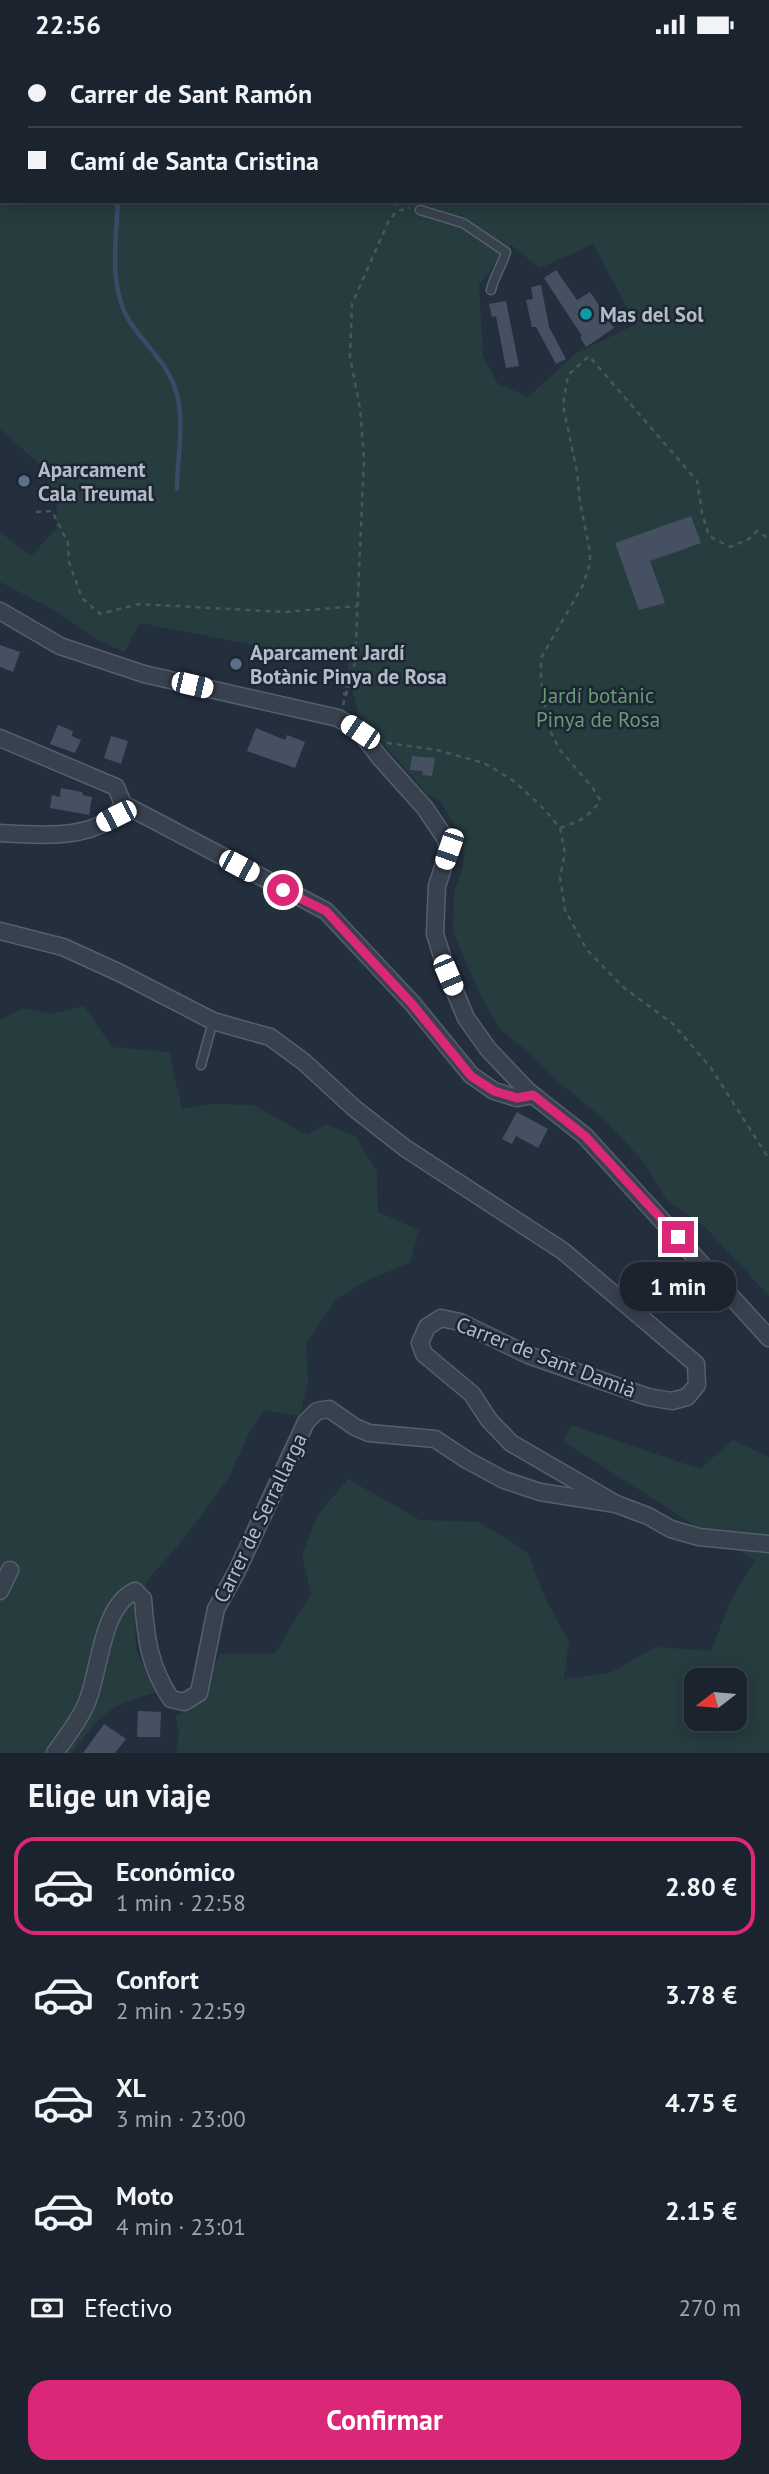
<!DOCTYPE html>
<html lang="es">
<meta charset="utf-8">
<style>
:root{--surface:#1b232e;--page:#282f3a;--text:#f1f3f6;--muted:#a0a4aa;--line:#39404a;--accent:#db2777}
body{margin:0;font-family:"PT Sans",sans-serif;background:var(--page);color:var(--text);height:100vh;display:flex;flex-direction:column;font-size:26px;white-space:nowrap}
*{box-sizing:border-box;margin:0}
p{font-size:23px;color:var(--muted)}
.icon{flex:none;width:38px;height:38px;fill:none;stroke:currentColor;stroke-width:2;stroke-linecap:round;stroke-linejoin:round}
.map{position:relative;height:1704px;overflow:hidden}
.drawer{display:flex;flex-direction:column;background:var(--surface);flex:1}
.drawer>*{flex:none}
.banner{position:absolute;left:0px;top:0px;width:770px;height:154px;box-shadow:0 4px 18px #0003,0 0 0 2px var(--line);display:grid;align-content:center;height:154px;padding:0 28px;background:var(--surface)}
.needle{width:46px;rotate:254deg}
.fabs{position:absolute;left:684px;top:1619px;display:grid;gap:14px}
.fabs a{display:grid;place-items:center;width:63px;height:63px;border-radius:14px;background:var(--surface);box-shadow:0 4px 18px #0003,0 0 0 2px var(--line);font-size:35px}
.end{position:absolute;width:32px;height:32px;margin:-16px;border:9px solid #db2777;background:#fff;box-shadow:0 0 0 4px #fff}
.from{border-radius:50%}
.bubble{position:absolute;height:49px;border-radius:21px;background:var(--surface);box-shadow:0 4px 18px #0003,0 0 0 2px var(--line);font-size:23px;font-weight:700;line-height:49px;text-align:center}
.car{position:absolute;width:21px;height:42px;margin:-21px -10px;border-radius:9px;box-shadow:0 0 5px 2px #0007;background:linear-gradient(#fff 24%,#345 0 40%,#fff 0 76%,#345 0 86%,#fff 0)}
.banner b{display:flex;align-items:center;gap:24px;height:66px;font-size:26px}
.banner b+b{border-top:2px solid var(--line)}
.banner i{width:18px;height:18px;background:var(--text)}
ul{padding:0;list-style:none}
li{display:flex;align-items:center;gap:21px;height:98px;margin:0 14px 10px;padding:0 14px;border:4px solid transparent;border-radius:21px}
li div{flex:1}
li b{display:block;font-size:26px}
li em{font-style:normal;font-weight:700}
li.current{border-color:var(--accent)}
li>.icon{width:63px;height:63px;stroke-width:1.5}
h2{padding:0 28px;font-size:32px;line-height:84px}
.pay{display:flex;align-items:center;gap:18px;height:77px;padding:0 28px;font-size:26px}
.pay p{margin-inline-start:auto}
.primary-button{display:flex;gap:14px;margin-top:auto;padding:14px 28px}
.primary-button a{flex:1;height:80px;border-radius:21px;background:var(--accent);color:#fff;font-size:28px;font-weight:700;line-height:80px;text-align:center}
.status{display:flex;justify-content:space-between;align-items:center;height:49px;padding:0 35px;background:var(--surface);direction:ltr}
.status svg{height:19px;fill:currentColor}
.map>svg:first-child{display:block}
</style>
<div class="status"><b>22:56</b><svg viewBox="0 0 49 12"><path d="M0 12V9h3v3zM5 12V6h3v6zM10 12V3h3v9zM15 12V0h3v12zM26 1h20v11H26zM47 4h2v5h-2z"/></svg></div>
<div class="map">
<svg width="769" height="1704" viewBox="0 0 769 1704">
<rect width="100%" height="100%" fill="#242f3e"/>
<g fill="#263c3f" fill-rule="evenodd">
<path d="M 0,0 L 597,0 L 596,2 L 2,2 L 2,152 L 768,152 L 769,51 L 769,1247 L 705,1178 L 667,1152 L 643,1112 L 605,1071 L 560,1034 L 532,1006 L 500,980 L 481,948 L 453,883 L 454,844 L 464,814 L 462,788 L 440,752 L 428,746 L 358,666 L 347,614 L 140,574 L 124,603 L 94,589 L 56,562 L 0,533 L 0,483 L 31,507 L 56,480 L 57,449 L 39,415 L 0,380 ZM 593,195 L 636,275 L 575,305 L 528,348 L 498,335 L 483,307 L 479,235 L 511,196 L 540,219 Z"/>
<path d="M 84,957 L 112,998 L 169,1003 L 182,1060 L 212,1055 L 254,1056 L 307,1086 L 326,1075 L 355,1087 L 377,1123 L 378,1163 L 419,1181 L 410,1214 L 368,1231 L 336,1250 L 306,1295 L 308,1331 L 300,1367 L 264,1361 L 248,1386 L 228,1430 L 186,1487 L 147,1532 L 135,1566 L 136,1600 L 156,1644 C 107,1656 102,1665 72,1704 L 0,1704 L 0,971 L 23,959 L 51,965 Z"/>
<path d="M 571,1376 L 700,1420 L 733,1391 L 769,1408 L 769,1704 L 176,1704 L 179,1685 L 176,1668 L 195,1655 L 220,1605 L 275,1604 L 311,1545 L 302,1507 L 317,1467 L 348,1430 L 420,1471 L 479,1473 L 528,1504 L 544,1547 L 569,1593 L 564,1630 L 609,1624 L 656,1598 L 711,1602 L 730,1553 L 755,1511 L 697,1478 L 563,1392 ZM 696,1631 L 735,1631 L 735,1670 L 696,1670 Z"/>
</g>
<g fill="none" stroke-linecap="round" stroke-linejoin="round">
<g stroke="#394c67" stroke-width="4.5">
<polyline points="143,2 144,0"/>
<path d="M 118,152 C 116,190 108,239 130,273 C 144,295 167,314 175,339 C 186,370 177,408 177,440"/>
</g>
</g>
<g fill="#455162">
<polygon points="556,221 577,251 590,243 614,279 586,298 580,288 582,287 544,229"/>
<polygon points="541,236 549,278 566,310 556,315 536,278 532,278 526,251 533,250 531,238"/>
<polygon points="506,252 519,317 506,319 496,267 492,268 489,255"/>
<polygon points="691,467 701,494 650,512 665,554 639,561 615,494"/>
<polygon points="0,596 20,603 13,623 0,618"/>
<polygon points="58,676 73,682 72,687 81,691 75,704 50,695"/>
<polygon points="256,679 285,691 287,686 305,693 295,719 247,702"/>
<polygon points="111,687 128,692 121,715 104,709"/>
<polygon points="412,707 435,709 432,727 422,726 423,722 410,721"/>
<polygon points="61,739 82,743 83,746 92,748 89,766 50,759 52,746 60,748"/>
<polygon points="517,1063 548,1080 538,1099 516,1087 512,1095 502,1090"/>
<polygon points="138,1662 161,1663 160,1688 137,1688"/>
<polygon points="104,1675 126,1690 115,1704 83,1704"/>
</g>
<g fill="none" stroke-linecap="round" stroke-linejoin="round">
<g stroke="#565f6c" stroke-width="11">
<g id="lane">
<path d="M 420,161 L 463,174 L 506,203 C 502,217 494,227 491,241"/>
<polyline points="201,1016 213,972"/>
</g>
</g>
<g stroke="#565f6c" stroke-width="19">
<g id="street">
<polyline points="0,562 60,597 144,625 338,669 360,683 381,710 425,759 445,789 449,800 437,837 435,885 448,926 466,969 488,1000 528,1042 585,1087 769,1289"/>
<polyline points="0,689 116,738 123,755 326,862 413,955 471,1026 494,1042 517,1049 533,1046"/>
<path d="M 0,784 C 37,786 102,793 123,755"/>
<polyline points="0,882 63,898 120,924 213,972 270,988 304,1013 354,1059 405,1099 563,1202 696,1315 697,1336 687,1348 672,1352 648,1348 528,1306 460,1273 441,1269 427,1278 420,1294 424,1305 472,1345 489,1371 511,1394 616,1455"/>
<polyline points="0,1542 10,1521"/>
<path d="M 55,1704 C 66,1688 80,1671 87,1653 C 100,1622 101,1557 135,1542 L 143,1550 C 146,1589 149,1617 171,1650 L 184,1653 L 199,1644 L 216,1560 L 237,1522 L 306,1373 L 317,1362 L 329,1360 L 355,1378 L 369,1384 L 435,1390 L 467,1411 L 504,1431 L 540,1443 L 616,1455 L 648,1467 L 671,1480 L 699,1488 L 769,1495"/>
</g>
</g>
<g stroke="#44595c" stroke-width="2.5" stroke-dasharray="5 5" stroke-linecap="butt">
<polyline points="63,0 64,2"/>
<polyline points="539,0 542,2"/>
<polyline points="26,2 31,0"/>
<polyline points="466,2 468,0"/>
<polyline points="507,2 508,0"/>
<polyline points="0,11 2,11"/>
<polyline points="768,62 769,62"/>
<polyline points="0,139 2,135"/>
<polyline points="397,152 397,162"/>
<polyline points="36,463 52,462 68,494 69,513 82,549 100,565 139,555 284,563 358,557"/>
<polyline points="347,646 344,645 346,637 350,638"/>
<polyline points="343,656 355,614 364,410 360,359 350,308 352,255 389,171 397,162 410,159"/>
<polyline points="387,694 437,701 484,714 514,732 544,760 560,779 565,804 560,828 565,861 587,901 623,938 673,975 711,1019 769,1110"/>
<path d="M 560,779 C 578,773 590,768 600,751 L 592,738 L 560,701 L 549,680 L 541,632 L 541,609 L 583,536 L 590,515 L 590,503 L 580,453 L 577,423 L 563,356 L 568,326 L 589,307 L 697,432 L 702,464 L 709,487 L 730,498 L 749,490 L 757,482 L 769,490"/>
</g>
<use href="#lane" stroke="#38414e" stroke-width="8"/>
<use href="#street" stroke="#38414e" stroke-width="16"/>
</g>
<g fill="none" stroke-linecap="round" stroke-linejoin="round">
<polyline stroke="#db2777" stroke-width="9" points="283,841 326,862 412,955 471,1027 494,1042 517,1049 533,1046 585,1087 678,1188"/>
</g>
<circle fill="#0f9aa8" stroke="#1d2633" stroke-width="2.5" cx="586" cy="265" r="7"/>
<g fill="#5c6f8a" stroke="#1d2633" stroke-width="2.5">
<circle cx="24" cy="432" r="7"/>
<circle cx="236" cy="615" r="7"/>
</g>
<g text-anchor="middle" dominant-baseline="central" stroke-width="5" stroke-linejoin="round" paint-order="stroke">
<g font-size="21" font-weight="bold" fill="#b4bcc9" stroke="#1d2633" text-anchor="start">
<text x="600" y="265">Mas del Sol</text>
<text x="38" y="420">Aparcament<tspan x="38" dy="24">Cala Treumal</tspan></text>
<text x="250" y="603">Aparcament Jardí<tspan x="250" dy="24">Botànic Pinya de Rosa</tspan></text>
</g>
<g font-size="21" fill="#6b9a76" stroke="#1d2633">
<text x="598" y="646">Jardí botànic<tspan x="598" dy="24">Pinya de Rosa</tspan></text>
</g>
<g font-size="21" fill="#b4bcc9" stroke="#1d2633">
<text transform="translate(546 1308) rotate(21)">Carrer de Sant Damià</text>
<text transform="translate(260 1469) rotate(-64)">Carrer de Serrallarga</text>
</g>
</g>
</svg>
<div class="fabs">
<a><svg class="needle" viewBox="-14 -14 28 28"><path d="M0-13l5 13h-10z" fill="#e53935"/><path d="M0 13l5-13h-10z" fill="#a0a4aa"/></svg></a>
</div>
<i class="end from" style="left:283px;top:841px"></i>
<i class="end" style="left:678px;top:1188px"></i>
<div class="bubble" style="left:620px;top:1213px;width:116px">1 min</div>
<i class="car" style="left:192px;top:636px;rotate:103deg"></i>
<i class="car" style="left:360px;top:683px;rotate:304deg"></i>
<i class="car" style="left:116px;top:767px;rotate:243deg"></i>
<i class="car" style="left:449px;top:800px;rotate:199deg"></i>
<i class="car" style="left:239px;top:817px;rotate:118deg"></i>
<i class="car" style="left:448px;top:926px;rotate:157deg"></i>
<div class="banner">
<b><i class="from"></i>Carrer de Sant Ramón</b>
<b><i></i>Camí de Santa Cristina</b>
</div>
</div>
<section class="drawer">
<h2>Elige un viaje</h2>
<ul>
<li class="current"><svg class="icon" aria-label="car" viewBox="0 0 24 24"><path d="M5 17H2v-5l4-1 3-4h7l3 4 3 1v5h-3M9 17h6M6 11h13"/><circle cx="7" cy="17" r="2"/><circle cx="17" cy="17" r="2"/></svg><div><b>Económico</b><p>1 min · 22:58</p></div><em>2.80 €</em></li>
<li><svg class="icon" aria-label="car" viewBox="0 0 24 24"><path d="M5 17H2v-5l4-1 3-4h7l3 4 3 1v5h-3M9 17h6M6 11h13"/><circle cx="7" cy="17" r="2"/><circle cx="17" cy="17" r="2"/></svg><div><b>Confort</b><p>2 min · 22:59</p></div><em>3.78 €</em></li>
<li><svg class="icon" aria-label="car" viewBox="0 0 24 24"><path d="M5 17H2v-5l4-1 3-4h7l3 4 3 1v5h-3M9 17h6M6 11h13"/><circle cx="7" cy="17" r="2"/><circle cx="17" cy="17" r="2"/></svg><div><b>XL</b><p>3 min · 23:00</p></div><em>4.75 €</em></li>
<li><svg class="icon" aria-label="car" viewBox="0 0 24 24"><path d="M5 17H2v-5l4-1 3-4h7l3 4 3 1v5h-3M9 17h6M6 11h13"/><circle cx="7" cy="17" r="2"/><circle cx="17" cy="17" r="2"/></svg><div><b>Moto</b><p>4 min · 23:01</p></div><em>2.15 €</em></li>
</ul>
<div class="pay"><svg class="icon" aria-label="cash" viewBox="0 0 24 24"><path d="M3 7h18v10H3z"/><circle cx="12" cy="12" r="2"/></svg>Efectivo<p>270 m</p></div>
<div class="primary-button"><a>Confirmar</a></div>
</section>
